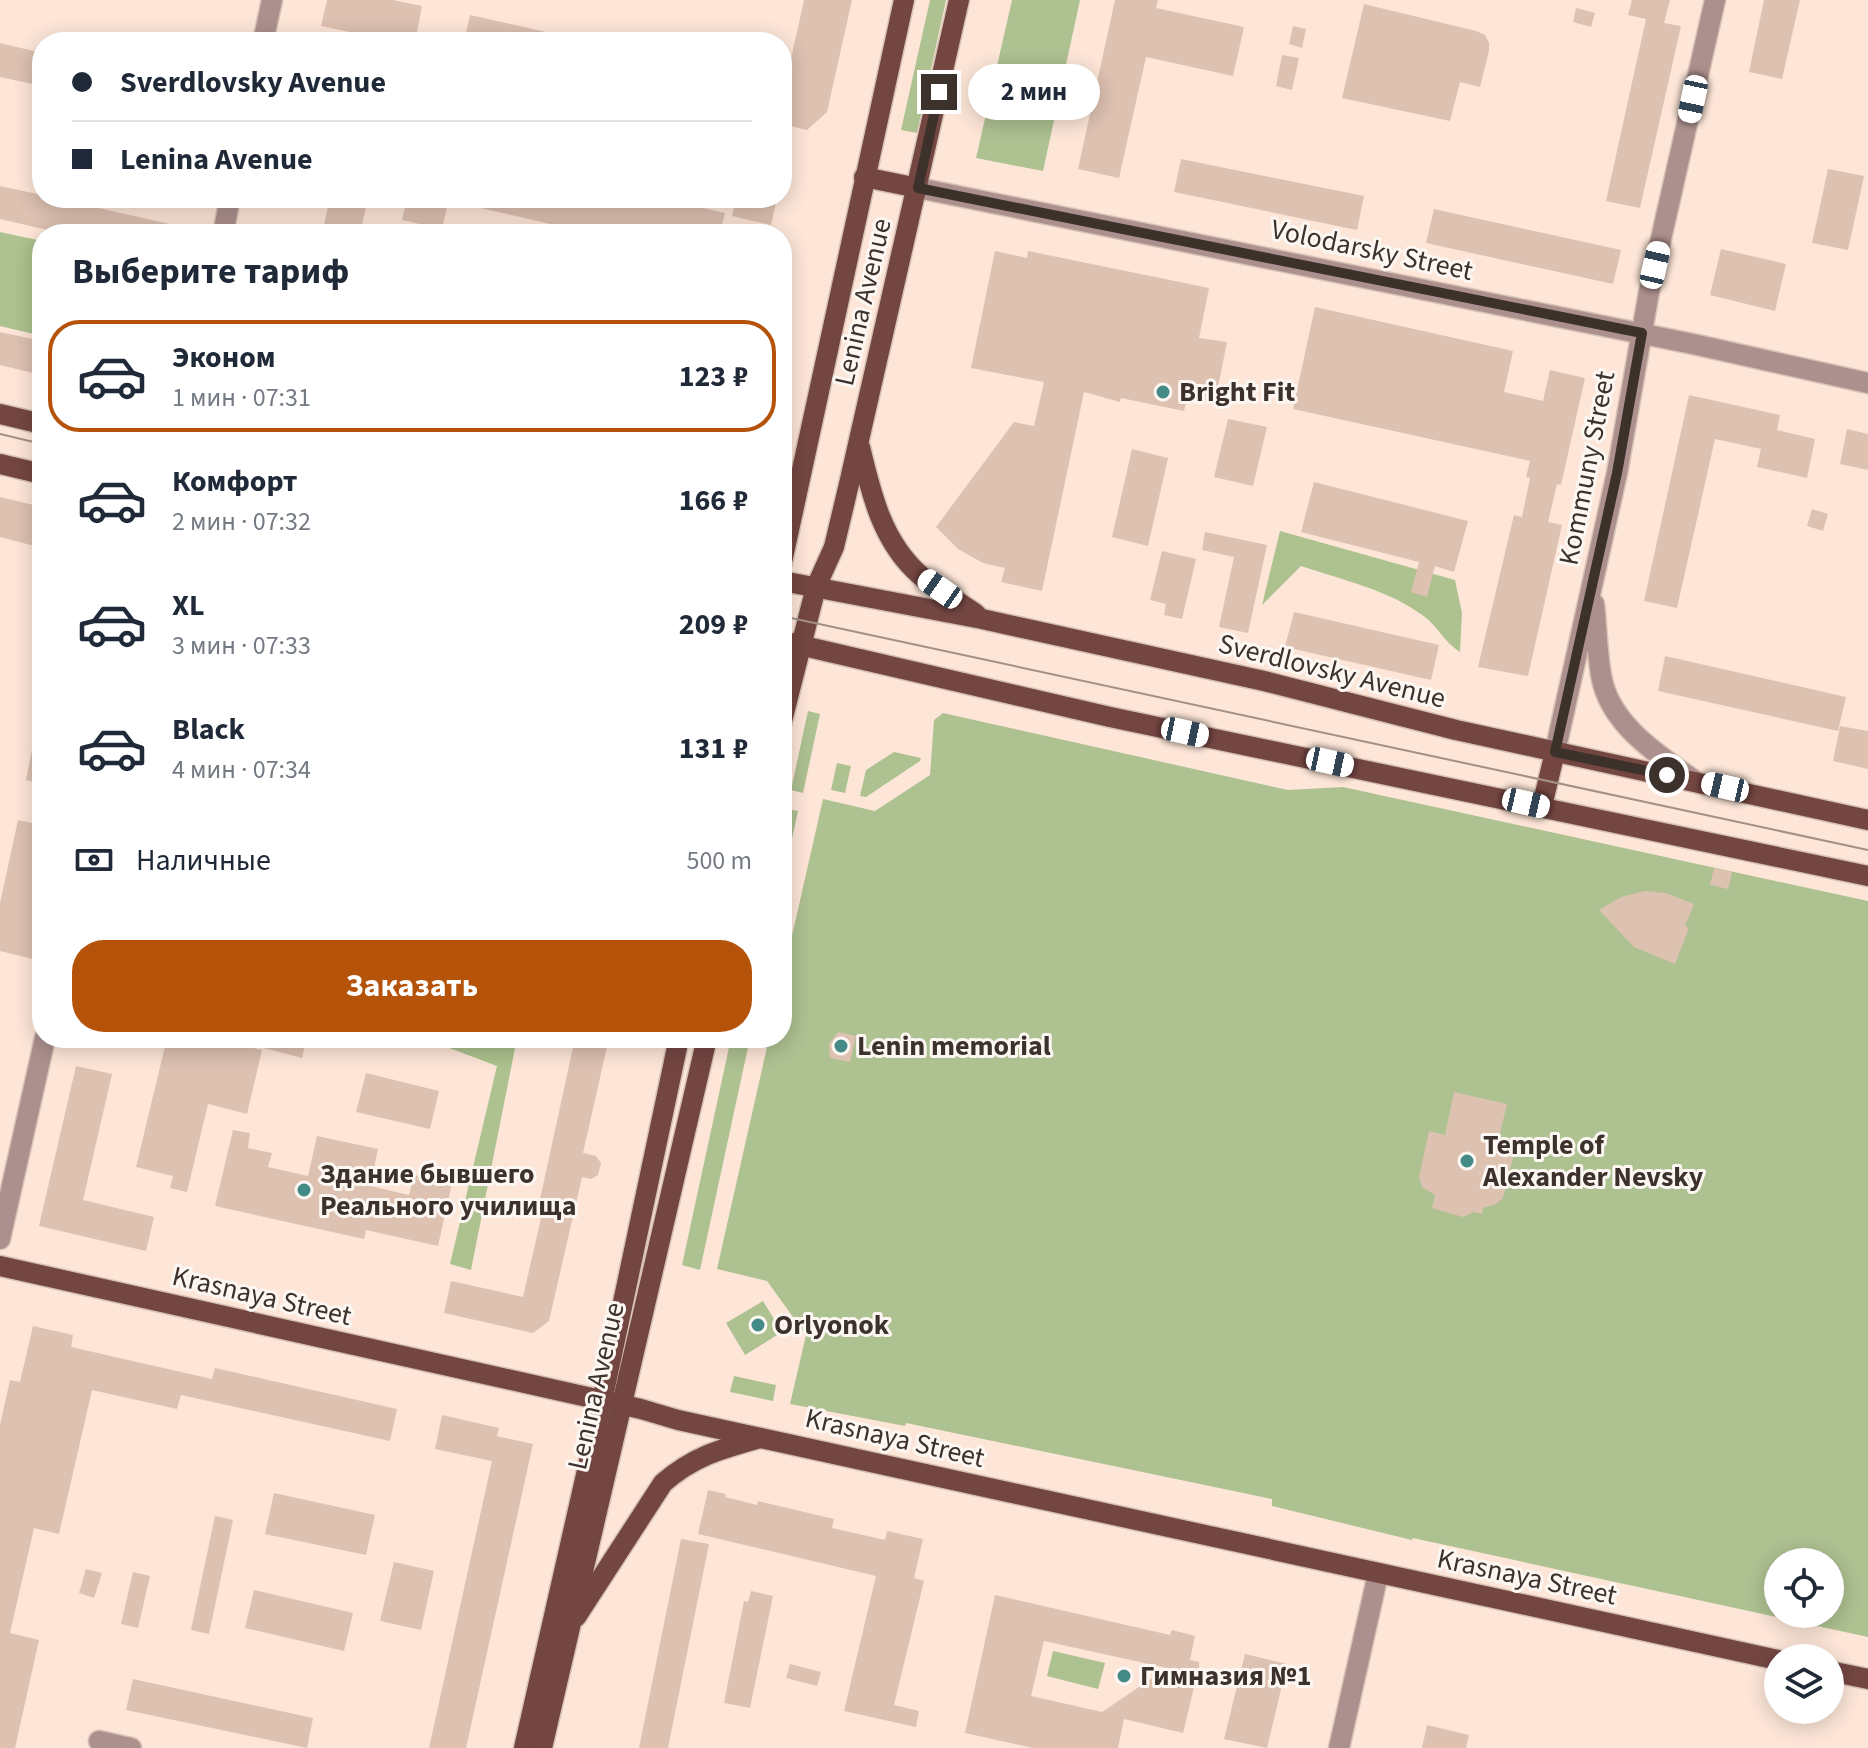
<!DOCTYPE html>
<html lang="ru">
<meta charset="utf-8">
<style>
:root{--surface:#fff;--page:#f6f6f7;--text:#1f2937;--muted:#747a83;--line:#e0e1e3;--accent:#b45309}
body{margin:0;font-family:"Source Sans 3",sans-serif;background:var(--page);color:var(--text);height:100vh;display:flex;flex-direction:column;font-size:30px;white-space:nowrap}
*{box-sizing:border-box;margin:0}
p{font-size:26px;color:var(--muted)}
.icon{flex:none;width:44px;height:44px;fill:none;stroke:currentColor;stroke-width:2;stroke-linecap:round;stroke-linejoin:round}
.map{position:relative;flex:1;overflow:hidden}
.details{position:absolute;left:32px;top:224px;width:760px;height:824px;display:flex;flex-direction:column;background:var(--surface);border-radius:32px;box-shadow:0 4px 20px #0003}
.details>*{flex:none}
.guide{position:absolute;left:32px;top:32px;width:760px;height:176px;border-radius:32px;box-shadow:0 4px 20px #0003;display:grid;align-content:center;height:176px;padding:0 40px;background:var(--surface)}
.controls{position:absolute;left:1764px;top:1548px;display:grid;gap:16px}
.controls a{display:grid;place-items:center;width:80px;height:80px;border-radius:50%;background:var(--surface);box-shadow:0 4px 20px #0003;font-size:40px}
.end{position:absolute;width:36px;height:36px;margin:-18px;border:10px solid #3d312b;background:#fff;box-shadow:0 0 0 4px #fff}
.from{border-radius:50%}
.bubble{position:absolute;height:56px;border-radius:28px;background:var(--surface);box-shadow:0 4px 20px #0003;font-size:26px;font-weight:700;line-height:56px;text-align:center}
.car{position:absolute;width:24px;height:48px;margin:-24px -12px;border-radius:10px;box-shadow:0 0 6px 2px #0007;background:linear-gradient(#fff 24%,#345 0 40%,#fff 0 76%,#345 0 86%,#fff 0)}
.guide b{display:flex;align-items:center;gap:28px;height:76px;font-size:30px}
.guide b+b{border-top:2px solid var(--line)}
.guide i{width:20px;height:20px;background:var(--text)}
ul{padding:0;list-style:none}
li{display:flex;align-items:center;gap:24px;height:112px;margin:0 16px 12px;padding:0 24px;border:4px solid transparent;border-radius:32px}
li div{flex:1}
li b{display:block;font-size:30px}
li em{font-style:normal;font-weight:700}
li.selected{border-color:var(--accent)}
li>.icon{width:72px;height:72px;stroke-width:1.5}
h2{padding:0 40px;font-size:36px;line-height:96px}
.pay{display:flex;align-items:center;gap:20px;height:88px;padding:0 40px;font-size:30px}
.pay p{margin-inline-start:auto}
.action{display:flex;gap:16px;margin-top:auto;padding:16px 40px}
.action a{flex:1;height:92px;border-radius:32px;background:var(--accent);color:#fff;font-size:32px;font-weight:700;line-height:92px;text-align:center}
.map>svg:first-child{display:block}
</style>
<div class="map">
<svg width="1868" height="1748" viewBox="0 0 1868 1748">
<rect width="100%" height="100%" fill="#fde6d8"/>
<g fill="#aec191" fill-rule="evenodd">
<polygon points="930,0 946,0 917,133 901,130"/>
<polygon points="1012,0 1080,0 1043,171 976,158"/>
<polygon points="808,711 820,714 803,793 791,790"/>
<path d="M 943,713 L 1288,790 L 1343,787 L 1868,901 L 1868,1637 L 1413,1538 L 1412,1540 L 1272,1506 L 1272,1499 L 906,1423 L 905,1426 L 790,1404 L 806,1335 L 767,1281 L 717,1269 L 769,1038 L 782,1038 L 782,980 L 823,799 L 875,811 L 930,775 L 934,720 ZM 1778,1562 L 1830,1562 L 1830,1614 L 1778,1614 Z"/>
<polygon points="894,752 921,758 920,761 866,797 860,796 866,770"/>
<polygon points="837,763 851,766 845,793 831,790"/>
<polygon points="788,809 798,811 782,885 782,835"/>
<polygon points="731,1038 750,1038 700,1270 682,1265"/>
<polygon points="763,1301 782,1332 745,1355 726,1323"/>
<polygon points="734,1376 776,1385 773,1401 730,1392"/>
<polygon points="1053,1651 1105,1663 1098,1689 1047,1676"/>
</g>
<g fill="#adc28e">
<polygon points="0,232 42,241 42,336 0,326"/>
<path d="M 1280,531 L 1455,580 L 1462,613 L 1460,652 C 1445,643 1438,627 1425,617 C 1390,590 1342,580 1301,566 L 1262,605 Z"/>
<polygon points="446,1038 517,1038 471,1270 450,1264 497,1066 444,1046"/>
</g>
<g fill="#ddc1b1" fill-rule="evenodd">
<polygon points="327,0 393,0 422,6 415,42 397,42 321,26"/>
<polygon points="804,0 852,0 827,112 807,130 782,124 782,76 787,77"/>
<polygon points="1115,0 1158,0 1156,8 1244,27 1233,76 1146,57 1119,178 1078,169"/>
<polygon points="1632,0 1670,0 1664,23 1681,26 1640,208 1606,201 1646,19 1628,15"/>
<polygon points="1764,0 1800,0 1782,79 1749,72"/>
<polygon points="1364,4 1476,31 1485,35 1489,43 1489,51 1480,87 1460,82 1450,121 1342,98"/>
<polygon points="1576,8 1595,13 1591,27 1573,22"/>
<polygon points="470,15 564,36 563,42 464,42"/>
<polygon points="1293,26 1306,29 1302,48 1289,44"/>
<polygon points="0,43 42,53 42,86 0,77"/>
<polygon points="1282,55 1299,58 1292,90 1276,86"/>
<polygon points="1181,159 1364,196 1357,230 1174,192"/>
<polygon points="1828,169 1864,176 1848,250 1812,243"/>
<polygon points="0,186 42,195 42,198 55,198 187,228 186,234 65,234 0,219"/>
<polygon points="330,198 367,202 360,234 322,234"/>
<polygon points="407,198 449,198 442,229 402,220"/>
<polygon points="463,198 660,198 725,213 720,234 594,234 463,204"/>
<polygon points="736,198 777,198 771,225 732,216"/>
<polygon points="1434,209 1621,250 1613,284 1426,243"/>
<polygon points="1721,249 1786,264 1775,311 1710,295"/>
<polygon points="995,251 1027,258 1028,251 1209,288 1199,338 1227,342 1215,402 1187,398 1184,411 1121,398 1120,402 1084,392 1042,591 1001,582 1005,568 983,563 958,549 936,527 1014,422 1034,426 1044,382 971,368"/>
<polygon points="1315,307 1513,351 1504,392 1543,401 1550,370 1585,378 1561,485 1557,484 1548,522 1562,525 1528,676 1478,667 1514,515 1522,517 1530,478 1526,477 1530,461 1293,409"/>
<polygon points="0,332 42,341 42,375 0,365"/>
<polygon points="1689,395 1780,415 1777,430 1815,439 1807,478 1757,467 1761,449 1715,439 1677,608 1644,601"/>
<polygon points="1228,419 1267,427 1253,486 1214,477"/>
<polygon points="1847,429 1868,434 1868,470 1840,464"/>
<polygon points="1132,449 1168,458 1148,546 1112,537"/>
<polygon points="1314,482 1468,521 1454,572 1435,566 1427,597 1411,592 1419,562 1301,532"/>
<polygon points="0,497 42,507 42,548 0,537"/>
<polygon points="1812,509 1828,514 1823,531 1807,526"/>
<polygon points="1205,532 1267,545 1248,633 1219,627 1234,557 1202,550"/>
<polygon points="1162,551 1196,559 1182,619 1164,615 1166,604 1150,600"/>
<polygon points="1294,612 1439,645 1431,680 1285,647"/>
<polygon points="1665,656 1846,697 1838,731 1658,691"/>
<polygon points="1840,726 1868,731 1868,769 1833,761"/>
<polygon points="35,734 42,735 42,784 26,780"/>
<polygon points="18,820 42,825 42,916 33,959 0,951 0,903"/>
<polygon points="1714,868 1732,872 1728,889 1710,885"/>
<polygon points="1645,891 1666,893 1694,904 1685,926 1689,928 1675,964 1634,947 1599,910 1621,897"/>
<polygon points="838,1032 856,1036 850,1062 830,1058 829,1044"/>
<polygon points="167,1038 186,1038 224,1047 225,1041 262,1050 247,1114 208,1104 187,1192 170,1188 173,1176 136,1167"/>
<polygon points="245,1038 307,1038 302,1058 244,1043"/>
<polygon points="575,1038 609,1038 583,1153 596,1156 601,1163 598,1175 591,1179 582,1177 549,1321 533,1333 444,1313 451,1281 523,1297 544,1205 539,1204"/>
<polygon points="76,1066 112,1074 83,1200 154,1217 146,1251 39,1226"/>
<polygon points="366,1073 439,1091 430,1129 356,1112"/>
<polygon points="1454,1092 1507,1104 1497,1146 1515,1150 1503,1198 1496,1204 1483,1208 1482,1214 1473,1212 1463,1217 1432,1208 1435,1195 1422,1187 1419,1177 1429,1131 1445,1135"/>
<polygon points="233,1130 250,1133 248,1148 272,1153 268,1167 308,1176 317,1136 378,1149 370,1186 409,1195 414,1175 452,1183 438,1246 366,1230 364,1239 215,1206"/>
<polygon points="33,1326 73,1335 71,1347 212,1379 215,1368 397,1409 390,1441 181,1395 177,1409 92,1390 59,1534 34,1528 10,1633 39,1640 15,1748 0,1748 0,1425 10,1380 20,1382"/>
<polygon points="442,1415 499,1428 497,1436 533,1444 466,1748 429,1748 492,1461 435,1449"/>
<polygon points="708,1490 726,1494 725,1497 757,1505 758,1501 834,1519 832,1528 885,1540 887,1531 923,1539 914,1578 924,1581 894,1705 919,1711 916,1727 844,1711 876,1576 698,1534"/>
<polygon points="274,1493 375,1515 366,1555 265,1534"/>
<polygon points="215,1516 233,1520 209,1634 191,1630"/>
<polygon points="681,1539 709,1544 668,1748 639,1748"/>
<polygon points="394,1562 434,1571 421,1630 380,1621"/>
<polygon points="86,1569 102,1573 94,1598 79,1593"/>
<polygon points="133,1572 150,1576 138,1628 121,1624"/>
<polygon points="254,1590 353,1613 344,1651 245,1628"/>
<polygon points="751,1591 773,1596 750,1708 724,1703 744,1601 748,1602"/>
<path d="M 995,1595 L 1170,1635 L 1172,1630 L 1195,1636 L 1190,1660 L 1199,1662 L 1199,1667 L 1183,1733 L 1124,1719 L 1118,1748 L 1033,1748 L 965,1733 ZM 1044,1641 L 1167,1668 L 1102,1712 L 1031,1696 Z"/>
<polygon points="1245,1654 1287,1664 1267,1748 1224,1739"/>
<polygon points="790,1664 821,1672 817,1686 786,1678"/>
<polygon points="133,1679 313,1718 307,1748 126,1710"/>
<polygon points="1427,1725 1469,1735 1466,1748 1422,1748"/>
</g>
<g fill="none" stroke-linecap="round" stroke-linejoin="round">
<g stroke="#d7c2b5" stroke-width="23">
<g id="minor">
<polyline points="263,42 272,0"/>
<polyline points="918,188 1693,344 1868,383"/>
<polyline points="223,234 230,198"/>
<path d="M 1594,604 C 1597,628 1597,662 1603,684 C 1615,728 1660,756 1695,781"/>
<polyline points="1555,752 1617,473 1649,292 1715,0"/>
<polyline points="0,1239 45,1038"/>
<polyline points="99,1741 131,1748"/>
<polyline points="1339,1748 1378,1574"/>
</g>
</g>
<g stroke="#d7c2b5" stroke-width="23">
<g id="major">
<polyline points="864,177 918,188"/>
<polyline points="0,414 42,424"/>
<path d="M 860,447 C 871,493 882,542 920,575 C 937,589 957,601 976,614"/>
<polyline points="0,464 42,474"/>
<polyline points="782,562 904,0"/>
<polyline points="782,581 982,619 1264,681 1456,730 1868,820"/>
<polyline points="782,641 1110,717 1868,876"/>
<polyline points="782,721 816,587 834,547 849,484 959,0"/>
<polyline points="1542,806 1555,752"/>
<polyline points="0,1266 641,1409 678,1420 1778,1660"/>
<path d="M 576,1617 L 663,1483 C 694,1456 721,1449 760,1438"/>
<polyline points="1830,1671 1868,1679"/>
<polyline points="524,1748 593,1444 679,1038"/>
<polyline points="542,1748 707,1038"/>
</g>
</g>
<use href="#minor" stroke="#ac908d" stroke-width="20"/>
<use href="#major" stroke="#744642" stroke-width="20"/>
<g stroke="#a29086" stroke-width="2">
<polyline points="0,434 42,444"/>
<polyline points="782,616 1868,850"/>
</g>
</g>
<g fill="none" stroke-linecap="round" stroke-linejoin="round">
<polyline stroke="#3d312b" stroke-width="10" points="939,92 918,188 1642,333 1617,473 1555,752 1667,775"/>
</g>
<g fill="#448b87" stroke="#fdf7f3" stroke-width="3">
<circle cx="1163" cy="392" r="8"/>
<circle cx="841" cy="1046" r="8"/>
<circle cx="1467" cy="1161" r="8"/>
<circle cx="304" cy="1190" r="8"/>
<circle cx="758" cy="1325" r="8"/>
<circle cx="1124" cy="1676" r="8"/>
</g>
<g text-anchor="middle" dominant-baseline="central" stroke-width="6" stroke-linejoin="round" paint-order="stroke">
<g font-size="28" fill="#3d312b" stroke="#fdf7f3">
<text transform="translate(1372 250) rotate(12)">Volodarsky Street</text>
<text transform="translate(863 302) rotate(-77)">Lenina Avenue</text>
<text transform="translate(1587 468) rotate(-79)">Kommuny Street</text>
<text transform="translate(1332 671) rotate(14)">Sverdlovsky Avenue</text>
<text transform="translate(262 1296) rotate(13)">Krasnaya Street</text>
<text transform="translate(596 1386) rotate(-77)">Lenina Avenue</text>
<text transform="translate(895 1438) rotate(13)">Krasnaya Street</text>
<text transform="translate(1527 1577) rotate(12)">Krasnaya Street</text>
</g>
<g font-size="28" font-weight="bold" fill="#3d312b" stroke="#fdf7f3" text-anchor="start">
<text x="1179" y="392">Bright Fit</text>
<text x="857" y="1046">Lenin memorial</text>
<text x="1483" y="1145">Temple of<tspan x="1483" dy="32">Alexander Nevsky</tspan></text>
<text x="320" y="1174">Здание бывшего<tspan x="320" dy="32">Реального училища</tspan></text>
<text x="774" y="1325">Orlyonok</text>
<text x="1140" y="1676">Гимназия №1</text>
</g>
</g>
</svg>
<div class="controls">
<a><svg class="icon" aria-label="locate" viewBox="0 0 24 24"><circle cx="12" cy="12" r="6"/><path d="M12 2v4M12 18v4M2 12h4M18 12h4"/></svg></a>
<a><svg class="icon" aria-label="layers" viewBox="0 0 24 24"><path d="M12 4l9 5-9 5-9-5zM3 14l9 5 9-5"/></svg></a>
</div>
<i class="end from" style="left:1667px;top:775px"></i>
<i class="end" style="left:939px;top:92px"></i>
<div class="bubble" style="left:968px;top:64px;width:132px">2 мин</div>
<i class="car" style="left:1693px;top:99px;rotate:192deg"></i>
<i class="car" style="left:1655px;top:265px;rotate:13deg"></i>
<i class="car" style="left:940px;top:589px;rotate:305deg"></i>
<i class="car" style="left:1185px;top:732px;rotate:102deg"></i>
<i class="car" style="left:1330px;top:762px;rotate:102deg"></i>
<i class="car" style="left:1725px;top:787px;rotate:283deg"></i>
<i class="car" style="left:1526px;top:803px;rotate:103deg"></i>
<div class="guide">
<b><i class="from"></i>Sverdlovsky Avenue</b>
<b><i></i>Lenina Avenue</b>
</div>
<section class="details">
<h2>Выберите тариф</h2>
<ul>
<li class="selected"><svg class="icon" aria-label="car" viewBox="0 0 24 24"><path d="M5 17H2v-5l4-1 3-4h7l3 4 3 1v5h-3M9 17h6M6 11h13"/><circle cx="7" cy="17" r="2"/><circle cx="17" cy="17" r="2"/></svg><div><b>Эконом</b><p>1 мин · 07:31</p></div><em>123 ₽</em></li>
<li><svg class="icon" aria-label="car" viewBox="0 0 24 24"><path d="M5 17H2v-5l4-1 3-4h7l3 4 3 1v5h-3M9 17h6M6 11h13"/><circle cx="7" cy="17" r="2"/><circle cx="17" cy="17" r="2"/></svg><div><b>Комфорт</b><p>2 мин · 07:32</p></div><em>166 ₽</em></li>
<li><svg class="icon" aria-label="car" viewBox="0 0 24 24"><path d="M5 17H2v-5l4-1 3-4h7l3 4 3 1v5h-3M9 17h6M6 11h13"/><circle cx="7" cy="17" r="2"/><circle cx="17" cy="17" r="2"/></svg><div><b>XL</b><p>3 мин · 07:33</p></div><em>209 ₽</em></li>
<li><svg class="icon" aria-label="car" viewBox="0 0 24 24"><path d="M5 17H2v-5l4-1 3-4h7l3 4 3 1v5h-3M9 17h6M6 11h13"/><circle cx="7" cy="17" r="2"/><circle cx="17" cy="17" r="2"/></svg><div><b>Black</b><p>4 мин · 07:34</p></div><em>131 ₽</em></li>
</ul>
<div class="pay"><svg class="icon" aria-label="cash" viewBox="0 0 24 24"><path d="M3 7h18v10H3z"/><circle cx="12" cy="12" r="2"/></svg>Наличные<p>500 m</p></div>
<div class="action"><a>Заказать</a></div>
</section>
</div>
